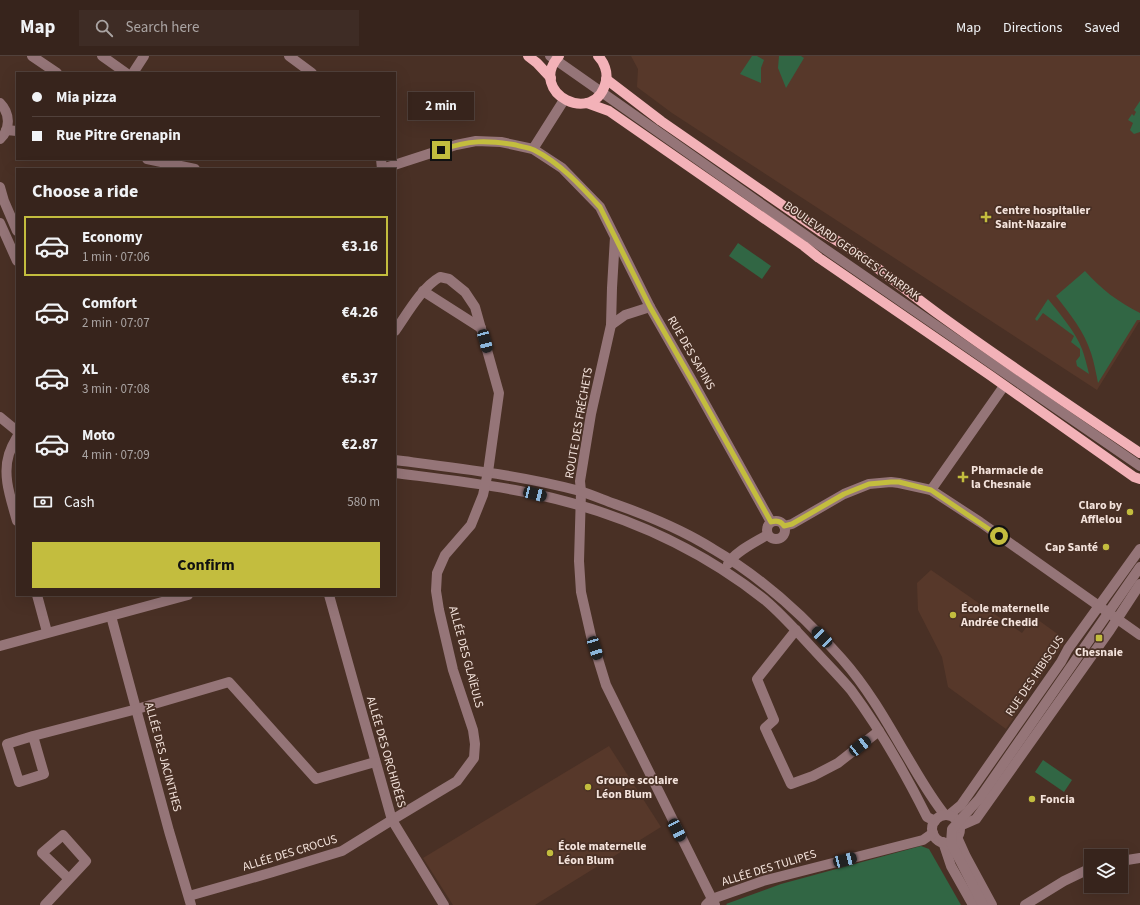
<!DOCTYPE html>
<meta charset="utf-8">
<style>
:root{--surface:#37241c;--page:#3e2c25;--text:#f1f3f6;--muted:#aaa4a3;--line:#51413b;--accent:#c3bd3e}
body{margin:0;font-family:"Source Sans 3",sans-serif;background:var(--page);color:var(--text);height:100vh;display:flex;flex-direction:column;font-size:15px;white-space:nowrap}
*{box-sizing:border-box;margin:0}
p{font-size:13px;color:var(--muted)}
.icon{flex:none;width:22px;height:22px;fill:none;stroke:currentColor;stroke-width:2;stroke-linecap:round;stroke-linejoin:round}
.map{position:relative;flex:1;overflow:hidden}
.details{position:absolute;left:16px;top:112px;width:380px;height:428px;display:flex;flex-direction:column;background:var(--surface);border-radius:0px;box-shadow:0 4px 16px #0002,0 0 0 1px var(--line)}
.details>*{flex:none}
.guide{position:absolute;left:16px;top:16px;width:380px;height:88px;border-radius:0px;box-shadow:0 4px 16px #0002,0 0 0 1px var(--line);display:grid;align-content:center;height:88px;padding:0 16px;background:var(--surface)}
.buttons{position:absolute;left:1084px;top:793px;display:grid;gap:8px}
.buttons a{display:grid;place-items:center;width:44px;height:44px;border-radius:0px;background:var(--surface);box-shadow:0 4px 16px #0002,0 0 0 1px var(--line);font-size:20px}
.end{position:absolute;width:18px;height:18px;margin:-9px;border:5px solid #c3bd3e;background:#111;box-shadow:0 0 0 2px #111}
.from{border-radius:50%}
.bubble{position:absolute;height:28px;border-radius:0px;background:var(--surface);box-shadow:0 4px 16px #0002,0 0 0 1px var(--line);font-size:13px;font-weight:700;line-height:28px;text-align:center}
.car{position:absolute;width:12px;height:24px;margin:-12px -6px;border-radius:5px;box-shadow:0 0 3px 1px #0007;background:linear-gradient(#222 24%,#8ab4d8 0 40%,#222 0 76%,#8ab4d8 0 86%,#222 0)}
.guide b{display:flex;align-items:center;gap:14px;height:38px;font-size:15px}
.guide b+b{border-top:1px solid var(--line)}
.guide i{width:10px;height:10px;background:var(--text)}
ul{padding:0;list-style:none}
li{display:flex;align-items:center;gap:12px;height:60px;margin:0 8px 6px;padding:0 8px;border:2px solid transparent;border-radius:0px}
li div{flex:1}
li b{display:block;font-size:15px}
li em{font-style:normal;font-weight:700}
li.active{border-color:var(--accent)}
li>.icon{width:36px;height:36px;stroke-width:1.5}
h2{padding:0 16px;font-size:18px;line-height:48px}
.pay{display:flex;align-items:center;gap:10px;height:44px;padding:0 16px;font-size:15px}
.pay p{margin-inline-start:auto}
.cta{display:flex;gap:8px;margin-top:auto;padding:8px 16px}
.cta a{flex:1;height:46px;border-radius:0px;background:var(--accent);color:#111;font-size:16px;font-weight:700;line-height:46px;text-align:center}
header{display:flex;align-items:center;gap:24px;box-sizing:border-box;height:56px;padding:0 20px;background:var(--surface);border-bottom:1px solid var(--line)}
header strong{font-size:19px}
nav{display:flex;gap:22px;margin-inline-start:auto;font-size:14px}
.search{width:280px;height:36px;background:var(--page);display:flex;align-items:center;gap:10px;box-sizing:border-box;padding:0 14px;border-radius:0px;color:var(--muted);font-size:15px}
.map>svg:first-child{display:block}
</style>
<header>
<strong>Map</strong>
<div class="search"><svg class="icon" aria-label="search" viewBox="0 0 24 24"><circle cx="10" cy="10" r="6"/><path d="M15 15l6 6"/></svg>Search here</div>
<nav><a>Map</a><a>Directions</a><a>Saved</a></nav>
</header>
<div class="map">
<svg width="1140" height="849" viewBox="0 0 1140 849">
<rect width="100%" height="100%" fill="#493025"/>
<g fill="#57382a">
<polygon points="631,0 1140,0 1140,266 1139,266 1097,334 672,57 637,31 638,13"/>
<polygon points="931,514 1022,577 1034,561 1066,584 1006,673 948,631 942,601 918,554 917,527"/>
<polygon points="609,690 661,771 535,849 453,849 423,802"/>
</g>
<g fill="#316644">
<polygon points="752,0 757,0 764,4 761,12 761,27 740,18"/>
<polygon points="779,0 801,0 804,2 786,32 778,12"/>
<polygon points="1140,45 1140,76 1134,78 1130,74 1133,67 1128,64 1132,58 1134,60 1136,56 1134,54"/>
<polygon points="738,187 771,210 762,223 729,200"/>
<path d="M 1085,215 C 1101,233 1118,246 1140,257 L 1140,264 L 1137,264 L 1098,327 C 1096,317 1094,306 1091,297 C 1084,275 1070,258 1056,240 Z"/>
<path d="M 1048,243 C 1060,258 1075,275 1082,293 C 1085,301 1087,310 1089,318 L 1077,310 L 1076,305 L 1080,300 L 1080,293 L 1071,286 L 1074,280 L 1043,257 L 1037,265 L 1035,263 Z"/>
<polygon points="1043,704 1072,724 1064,736 1035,716"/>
<polygon points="921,790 929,793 961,849 727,849 726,848 781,828"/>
</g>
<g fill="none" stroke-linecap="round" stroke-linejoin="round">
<g stroke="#957578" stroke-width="10">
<polyline points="32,0 57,17"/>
<polyline points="102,0 126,17"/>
<polyline points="289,0 312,17"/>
<polyline points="550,0 825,193 1140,410"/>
<polyline points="133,17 144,0"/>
<path d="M 0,47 C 10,57 11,73 0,83"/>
<polyline points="6,74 17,75"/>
<polyline points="533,93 564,44"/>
<polyline points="147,103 195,113"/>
<polyline points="381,103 382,113 456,89 476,85 501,86 533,93 562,112 600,151 650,251 694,328 771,466"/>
<polyline points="0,131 4,145 17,175"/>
<polyline points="0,167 17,205"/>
<polyline points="615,181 612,232 611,269 591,358 580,425 581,436 579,505 581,536 591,580 606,629 715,849"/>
<polyline points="423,235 481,272"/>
<polyline points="611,269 625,259 650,251"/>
<polyline points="0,361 17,375"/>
<path d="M 17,381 C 14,386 11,392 9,398 C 2,420 11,443 17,465"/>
<path d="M 395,404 C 457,412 519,419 580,435 C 592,439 604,444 615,448 C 649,460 683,474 713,493 C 761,521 805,561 842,603 C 866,630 884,661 902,692 C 916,715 928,738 945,759"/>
<path d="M 395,417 C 442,423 489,428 535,438 C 618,456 698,491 765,544 C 784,560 800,579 817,597 C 828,609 840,621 851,634 C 880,673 905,717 927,761 L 935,765"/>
<polyline points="931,434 1004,330"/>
<circle cx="776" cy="474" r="9"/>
<polyline points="784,470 792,468 844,438 869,428 891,426 899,427 931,434 980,466 1140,579"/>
<path d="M 728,508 C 734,496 756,486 767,479"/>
<polyline points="37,539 47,576"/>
<polyline points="329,539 392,764 444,849"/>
<polyline points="111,560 169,775 191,849"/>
<polyline points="796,574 757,623 774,664 765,672 791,728 813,720 838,707 879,675"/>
<polyline points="0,590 188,539"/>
<polyline points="33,680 44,718 19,726 7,688 33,680 137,653 229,626 316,723 375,706"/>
<polyline points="949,759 961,749 1061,606 1068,593 1140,493"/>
<circle cx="946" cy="773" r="14"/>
<polyline points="960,770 976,763 1110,574 1140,528"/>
<polyline points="957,781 966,801 992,849"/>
<polyline points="943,786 951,810 973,849"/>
<polyline points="1121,805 1140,802"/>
<path d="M 189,840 L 273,816 L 342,795 L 392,764 L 457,725 L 474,702 L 475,688 L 473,674 L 453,614 L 439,554 L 436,535 L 437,517 L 445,499 L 471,469 L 483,439 L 488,416 L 499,337 L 475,251 L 465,236 L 449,223 L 440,221 C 422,231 407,258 395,275"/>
<polyline points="45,849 86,805 63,779 42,797 69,823"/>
<polyline points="706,849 712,843 763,825 923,784 933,777"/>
<polyline points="983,849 951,787 952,773 979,743 1140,511"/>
<polyline points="1025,849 1064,825 1091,812"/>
</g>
<g stroke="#f3b2b8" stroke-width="10">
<polyline points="528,0 537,7 551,22"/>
<path d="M 559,0 C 526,37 596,72 606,25 C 608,16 604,6 598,0"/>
<path d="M 606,23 L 661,65 L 820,175 C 863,198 901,231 941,260 C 1006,307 1073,352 1140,397"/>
<polyline points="587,47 609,55 804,190 819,202 991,320 1134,421 1140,423"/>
</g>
</g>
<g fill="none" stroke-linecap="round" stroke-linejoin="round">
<path stroke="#c3bd3e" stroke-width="5" d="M 441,94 C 469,84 487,84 516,89 C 521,91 528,91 534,94 C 560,107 581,130 600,151 L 650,251 L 694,328 L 771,466 C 777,464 781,465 784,470 L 792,468 L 844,438 L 869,428 L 891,426 L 899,426 L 931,434 L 999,480"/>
</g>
<g fill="#c3bd3e" stroke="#493025" stroke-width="1.5">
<path d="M984 155h4v4h4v4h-4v4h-4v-4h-4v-4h4z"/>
<path d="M961 415h4v4h4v4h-4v4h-4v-4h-4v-4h4z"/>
<circle cx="1130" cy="456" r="4"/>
<circle cx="1106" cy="491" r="4"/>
<circle cx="953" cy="559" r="4"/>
<rect x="1095" y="578" width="8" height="8" rx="2"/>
<circle cx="588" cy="731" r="4"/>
<circle cx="1032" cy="743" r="4"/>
<circle cx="550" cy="797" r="4"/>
</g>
<g text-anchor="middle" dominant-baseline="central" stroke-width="3.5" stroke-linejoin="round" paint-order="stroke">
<g font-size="12" font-weight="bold" fill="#f4e3dc" stroke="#493025" text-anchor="start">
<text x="995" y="154">Centre hospitalier<tspan x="995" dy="14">Saint-Nazaire</tspan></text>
<text x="971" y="414">Pharmacie de<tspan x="971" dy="14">la Chesnaie</tspan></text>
<text x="1122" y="449" text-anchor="end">Claro by<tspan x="1122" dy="14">Afflelou</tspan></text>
<text x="1098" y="491" text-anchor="end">Cap Santé</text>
<text x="961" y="552">École maternelle<tspan x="961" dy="14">Andrée Chedid</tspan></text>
<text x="1099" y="596" text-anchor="middle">Chesnaie</text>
<text x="596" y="724">Groupe scolaire<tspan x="596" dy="14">Léon Blum</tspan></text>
<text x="1040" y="743">Foncia</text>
<text x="558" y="790">École maternelle<tspan x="558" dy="14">Léon Blum</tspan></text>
</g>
<g font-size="12" fill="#f4e3dc" stroke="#493025">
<text transform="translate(852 195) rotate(35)">BOULEVARD GEORGES CHARPAK</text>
<text transform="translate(691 297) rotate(60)">RUE DES SAPINS</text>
<text transform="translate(579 367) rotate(-80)">ROUTE DES FRÉCHETS</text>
<text transform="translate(466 601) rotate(75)">ALLÉE DES GLAÏEULS</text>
<text transform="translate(1035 620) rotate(-56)">RUE DES HIBISCUS</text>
<text transform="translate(386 696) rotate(74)">ALLÉE DES ORCHIDÉES</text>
<text transform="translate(163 701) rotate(75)">ALLÉE DES JACINTHES</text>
<text transform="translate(290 797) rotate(-17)">ALLÉE DES CROCUS</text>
<text transform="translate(769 812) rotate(-17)">ALLÉE DES TULIPES</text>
</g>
</g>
</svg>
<div class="buttons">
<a><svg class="icon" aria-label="layers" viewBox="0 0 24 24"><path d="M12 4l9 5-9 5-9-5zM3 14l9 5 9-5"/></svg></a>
</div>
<i class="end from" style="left:999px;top:480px"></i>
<i class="end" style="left:441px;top:94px"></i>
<div class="bubble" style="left:408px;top:36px;width:66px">2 min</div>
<i class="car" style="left:485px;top:285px;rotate:165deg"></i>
<i class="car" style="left:535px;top:438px;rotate:104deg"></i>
<i class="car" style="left:822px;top:581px;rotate:316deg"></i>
<i class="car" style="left:595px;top:592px;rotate:163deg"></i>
<i class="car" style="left:860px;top:690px;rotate:52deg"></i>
<i class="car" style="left:677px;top:774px;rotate:153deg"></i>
<i class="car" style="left:845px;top:804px;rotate:76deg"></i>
<div class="guide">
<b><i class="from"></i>Mia pizza</b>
<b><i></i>Rue Pitre Grenapin</b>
</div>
<section class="details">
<h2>Choose a ride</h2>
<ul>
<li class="active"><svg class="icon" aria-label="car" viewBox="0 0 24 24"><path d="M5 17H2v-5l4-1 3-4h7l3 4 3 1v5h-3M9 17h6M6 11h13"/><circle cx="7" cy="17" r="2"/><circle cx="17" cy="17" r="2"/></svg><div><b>Economy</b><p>1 min · 07:06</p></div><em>€3.16</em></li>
<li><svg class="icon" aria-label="car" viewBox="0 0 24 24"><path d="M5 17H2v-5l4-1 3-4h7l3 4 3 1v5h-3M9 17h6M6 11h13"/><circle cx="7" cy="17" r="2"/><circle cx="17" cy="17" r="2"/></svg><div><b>Comfort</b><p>2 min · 07:07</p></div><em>€4.26</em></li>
<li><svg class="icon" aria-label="car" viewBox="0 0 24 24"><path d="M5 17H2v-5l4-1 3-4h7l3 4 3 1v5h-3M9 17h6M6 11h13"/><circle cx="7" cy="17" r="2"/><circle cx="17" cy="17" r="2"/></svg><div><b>XL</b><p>3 min · 07:08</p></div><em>€5.37</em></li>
<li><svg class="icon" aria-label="car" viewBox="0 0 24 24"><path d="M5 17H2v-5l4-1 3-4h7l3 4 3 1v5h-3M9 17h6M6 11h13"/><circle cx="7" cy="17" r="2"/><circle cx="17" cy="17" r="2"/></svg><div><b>Moto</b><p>4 min · 07:09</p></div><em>€2.87</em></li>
</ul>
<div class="pay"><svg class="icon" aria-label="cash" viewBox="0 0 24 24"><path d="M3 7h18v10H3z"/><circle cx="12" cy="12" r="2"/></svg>Cash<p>580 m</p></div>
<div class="cta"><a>Confirm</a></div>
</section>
</div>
